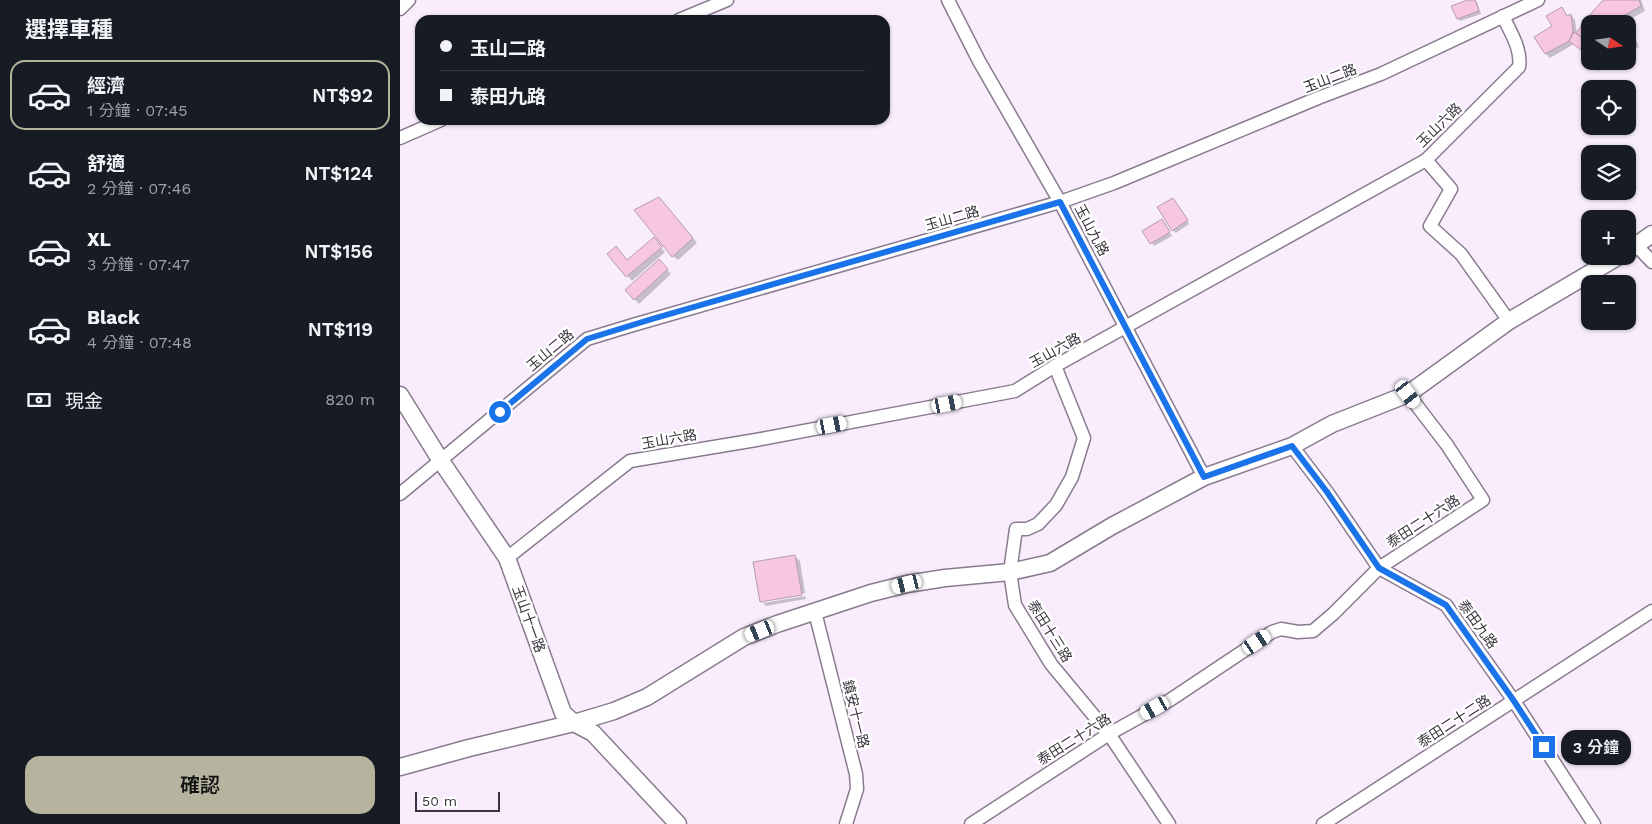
<!DOCTYPE html>
<html lang="zh-TW">
<meta charset="utf-8">
<style>
:root{--surface:#171b24;--page:#20242c;--text:#f1f3f6;--muted:#9ea1a6;--line:#363941;--accent:#b6b49e}
body{margin:0;font-family:"Work Sans","Noto Sans TC",sans-serif;background:var(--page);color:var(--text);height:100vh;display:flex;flex-direction:column;font-size:19px;white-space:nowrap}
*{box-sizing:border-box;margin:0}
p{font-size:16px;color:var(--muted)}
.icon{flex:none;width:28px;height:28px;fill:none;stroke:currentColor;stroke-width:2;stroke-linecap:round;stroke-linejoin:round}
.map{position:relative;flex:1;overflow:hidden}
.side{display:flex;flex-direction:column;background:var(--surface);width:400px}
.side>*{flex:none}
.top-card{position:absolute;left:15px;top:15px;width:475px;height:110px;border-radius:15px;box-shadow:0 1px 4px #0004;display:grid;align-content:center;height:110px;padding:0 25px;background:var(--surface)}
.needle{width:32px;rotate:103deg}
.controls{position:absolute;left:1181px;top:15px;display:grid;gap:10px}
.controls a{display:grid;place-items:center;width:55px;height:55px;border-radius:10px;background:var(--surface);box-shadow:0 1px 4px #0004;font-size:25px}
.scale{position:absolute;left:15px;bottom:12px;width:85px;box-sizing:border-box;padding-left:5px;border:2px solid #3a343c;border-top:0;font-size:14px;line-height:18px;white-space:nowrap;color:#3a343c;-webkit-text-stroke:4px #fff;paint-order:stroke}
.end{position:absolute;width:22px;height:22px;margin:-11px;border:6px solid #1a73e8;background:#fff;box-shadow:0 0 0 2px #fff}
.from{border-radius:50%}
.bubble{position:absolute;height:35px;border-radius:15px;background:var(--surface);box-shadow:0 1px 4px #0004;font-size:16px;font-weight:600;line-height:35px;text-align:center}
.car{position:absolute;width:15px;height:30px;margin:-15px -8px;border-radius:6px;box-shadow:0 0 4px 1px #0007;background:linear-gradient(#fff 24%,#345 0 40%,#fff 0 76%,#345 0 86%,#fff 0)}
.top-card b{display:flex;align-items:center;gap:18px;height:48px;font-size:19px}
.top-card b+b{border-top:1px solid var(--line)}
.top-card i{width:12px;height:12px;background:var(--text)}
ul{padding:0;list-style:none}
li{display:flex;align-items:center;gap:15px;height:70px;margin:0 10px 8px;padding:0 15px;border:2px solid transparent;border-radius:15px}
li div{flex:1}
li b{display:block;font-size:19px}
li em{font-style:normal;font-weight:600}
li.on{border-color:var(--accent)}
li>.icon{width:45px;height:45px;stroke-width:1.5}
h2{padding:0 25px;font-size:22px;line-height:60px}
.pay{display:flex;align-items:center;gap:12px;height:55px;padding:0 25px;font-size:19px}
.pay p{margin-inline-start:auto}
.primary-button{display:flex;gap:10px;margin-top:auto;padding:10px 25px}
.primary-button a{flex:1;height:58px;border-radius:15px;background:var(--accent);color:#111;font-size:20px;font-weight:600;line-height:58px;text-align:center}
main{display:flex;flex:1;min-height:0}
.map>svg:first-child{display:block}
</style>
<main>
<section class="side">
<h2>選擇車種</h2>
<ul>
<li class="on"><svg class="icon" aria-label="car" viewBox="0 0 24 24"><path d="M5 17H2v-5l4-1 3-4h7l3 4 3 1v5h-3M9 17h6M6 11h13"/><circle cx="7" cy="17" r="2"/><circle cx="17" cy="17" r="2"/></svg><div><b>經濟</b><p>1 分鐘 · 07:45</p></div><em>NT$92</em></li>
<li><svg class="icon" aria-label="car" viewBox="0 0 24 24"><path d="M5 17H2v-5l4-1 3-4h7l3 4 3 1v5h-3M9 17h6M6 11h13"/><circle cx="7" cy="17" r="2"/><circle cx="17" cy="17" r="2"/></svg><div><b>舒適</b><p>2 分鐘 · 07:46</p></div><em>NT$124</em></li>
<li><svg class="icon" aria-label="car" viewBox="0 0 24 24"><path d="M5 17H2v-5l4-1 3-4h7l3 4 3 1v5h-3M9 17h6M6 11h13"/><circle cx="7" cy="17" r="2"/><circle cx="17" cy="17" r="2"/></svg><div><b>XL</b><p>3 分鐘 · 07:47</p></div><em>NT$156</em></li>
<li><svg class="icon" aria-label="car" viewBox="0 0 24 24"><path d="M5 17H2v-5l4-1 3-4h7l3 4 3 1v5h-3M9 17h6M6 11h13"/><circle cx="7" cy="17" r="2"/><circle cx="17" cy="17" r="2"/></svg><div><b>Black</b><p>4 分鐘 · 07:48</p></div><em>NT$119</em></li>
</ul>
<div class="pay"><svg class="icon" aria-label="cash" viewBox="0 0 24 24"><path d="M3 7h18v10H3z"/><circle cx="12" cy="12" r="2"/></svg>現金<p>820 m</p></div>
<div class="primary-button"><a>確認</a></div>
</section>
<div class="map">
<svg width="1252" height="824" viewBox="0 0 1252 824">
<rect width="100%" height="100%" fill="#f9edfd"/>
<g fill="#0003">
<polygon points="1071,0 1075,0 1077,2 1081,14 1060,21 1058,18"/>
<polygon points="1205,0 1241,0 1245,11 1221,24 1190,24 1190,58 1188,55 1174,44 1150,58 1146,54 1154,26 1162,9 1168,17 1171,15 1175,20 1177,34"/>
<polygon points="1228,26 1239,47 1228,52"/>
<polygon points="1192,61 1215,61 1215,62 1198,71"/>
<polygon points="264,203 297,243 278,260 273,256"/>
<polygon points="776,203 789,224 776,233 773,230"/>
<polygon points="765,223 772,236 754,246 744,231"/>
<polygon points="258,244 265,252 232,281 208,254 227,261"/>
<polygon points="259,261 271,274 239,304 227,290"/>
<polygon points="395,556 400,561 405,593 363,600 363,603 405,596 406,599 366,606 361,601"/>
</g>
<g fill="#f7c6e0" stroke="#b59eaa">
<polygon points="1068,0 1075,0 1079,11 1057,19 1051,6"/>
<polygon points="1203,0 1239,0 1241,6 1209,24 1196,24 1188,17"/>
<polygon points="1162,7 1167,16 1171,14 1173,31 1169,41 1145,54 1134,37 1152,26 1146,16"/>
<polygon points="1188,17 1196,24 1190,24 1190,43 1176,33"/>
<polygon points="1228,25 1237,44 1228,48"/>
<polygon points="1174,32 1190,43 1185,53 1169,41"/>
<polygon points="259,197 293,238 272,257 234,210"/>
<polygon points="773,198 788,220 772,231 757,207"/>
<polygon points="762,219 770,232 750,244 742,231"/>
<polygon points="254,237 262,247 226,277 207,254 216,246 227,260"/>
<polygon points="259,259 268,269 234,300 225,290"/>
<polygon points="395,555 402,595 360,602 353,562"/>
</g>
<g fill="none" stroke-linecap="round" stroke-linejoin="round">
<g stroke="#897b8e" stroke-width="15">
<g id="minor">
<polyline points="548,0 579,61 660,202 804,477"/>
<polyline points="0,9 9,0"/>
<polyline points="279,20 327,0"/>
<polyline points="0,138 41,120"/>
<polyline points="1026,160 1051,189 1030,226 1061,254 1109,321"/>
<polyline points="1236,245 1252,262"/>
<polyline points="655,366 684,438 672,477 656,505 638,524 627,529 616,529 610,572 615,605 651,664 709,734 769,824"/>
<polyline points="892,446 927,492 979,568 1046,605 1114,701 1194,824"/>
<polyline points="0,494 187,339 233,325 660,202 714,183 918,98 981,74 1138,0"/>
<path d="M 107,558 L 230,461 L 356,440 L 615,391 L 655,366 L 1026,160 L 1119,67 C 1122,49 1110,32 1103,16"/>
<polyline points="415,612 456,774 457,789 446,824"/>
<polyline points="571,824 709,734 770,700 872,632 881,629 898,632 913,631 933,614 979,568 1083,500 1047,445 1008,394"/>
<polyline points="923,824 1252,611"/>
</g>
</g>
<g stroke="#897b8e" stroke-width="19">
<g id="tertiary">
<polyline points="1228,251 1252,234"/>
<polyline points="0,395 41,461 107,558 163,713 174,723 193,733 278,824"/>
<polyline points="0,767 69,748 174,723 214,711 247,697 344,637 377,624 471,593 507,584 545,578 610,572 650,563 712,526 804,477 892,446 932,424 1008,394 1109,321 1219,256"/>
</g>
</g>
<use href="#minor" stroke="#fff" stroke-width="12"/>
<use href="#tertiary" stroke="#fff" stroke-width="16"/>
</g>
<g fill="none" stroke-linecap="round" stroke-linejoin="round">
<polyline stroke="#1a73e8" stroke-width="6" points="100,412 187,339 252,319 660,202 804,477 892,446 927,492 979,568 1046,605 1114,701 1144,747"/>
</g>
<g text-anchor="middle" dominant-baseline="central" stroke-width="4.5" stroke-linejoin="round" paint-order="stroke">
<g font-size="14" fill="#3a343c" stroke="#fff">
<text transform="translate(930 78) rotate(-21)">玉山二路</text>
<text transform="translate(1039 125) rotate(-44)">玉山六路</text>
<text transform="translate(552 218) rotate(-16)">玉山二路</text>
<text transform="translate(692 230) rotate(62)">玉山九路</text>
<text transform="translate(150 350) rotate(-40)">玉山二路</text>
<text transform="translate(655 350) rotate(-29)">玉山六路</text>
<text transform="translate(269 439) rotate(-10)">玉山六路</text>
<text transform="translate(1023 521) rotate(-33)">泰田二十六路</text>
<text transform="translate(129 619) rotate(70)">玉山十一路</text>
<text transform="translate(1078 624) rotate(54)">泰田九路</text>
<text transform="translate(650 631) rotate(58)">泰田十三路</text>
<text transform="translate(456 714) rotate(76)">鎮安十一路</text>
<text transform="translate(1054 721) rotate(-33)">泰田二十二路</text>
<text transform="translate(674 739) rotate(-32)">泰田二十六路</text>
</g>
</g>
</svg>
<div class="controls">
<a><svg class="needle" viewBox="-14 -14 28 28"><path d="M0-13l5 13h-10z" fill="#e53935"/><path d="M0 13l5-13h-10z" fill="#9ea1a6"/></svg></a>
<a><svg class="icon" aria-label="locate" viewBox="0 0 24 24"><circle cx="12" cy="12" r="6"/><path d="M12 2v4M12 18v4M2 12h4M18 12h4"/></svg></a>
<a><svg class="icon" aria-label="layers" viewBox="0 0 24 24"><path d="M12 4l9 5-9 5-9-5zM3 14l9 5 9-5"/></svg></a>
<a>+</a>
<a>−</a>
</div>
<div class="scale">50 m</div>
<i class="end from" style="left:100px;top:412px"></i>
<i class="end" style="left:1144px;top:747px"></i>
<div class="bubble" style="left:1161px;top:730px;width:70px">3 分鐘</div>
<i class="car" style="left:1008px;top:394px;rotate:143deg"></i>
<i class="car" style="left:547px;top:404px;rotate:79deg"></i>
<i class="car" style="left:432px;top:425px;rotate:79deg"></i>
<i class="car" style="left:507px;top:584px;rotate:256deg"></i>
<i class="car" style="left:360px;top:631px;rotate:248deg"></i>
<i class="car" style="left:857px;top:642px;rotate:56deg"></i>
<i class="car" style="left:755px;top:708px;rotate:241deg"></i>
<div class="top-card">
<b><i class="from"></i>玉山二路</b>
<b><i></i>泰田九路</b>
</div>
</div>
</main>
